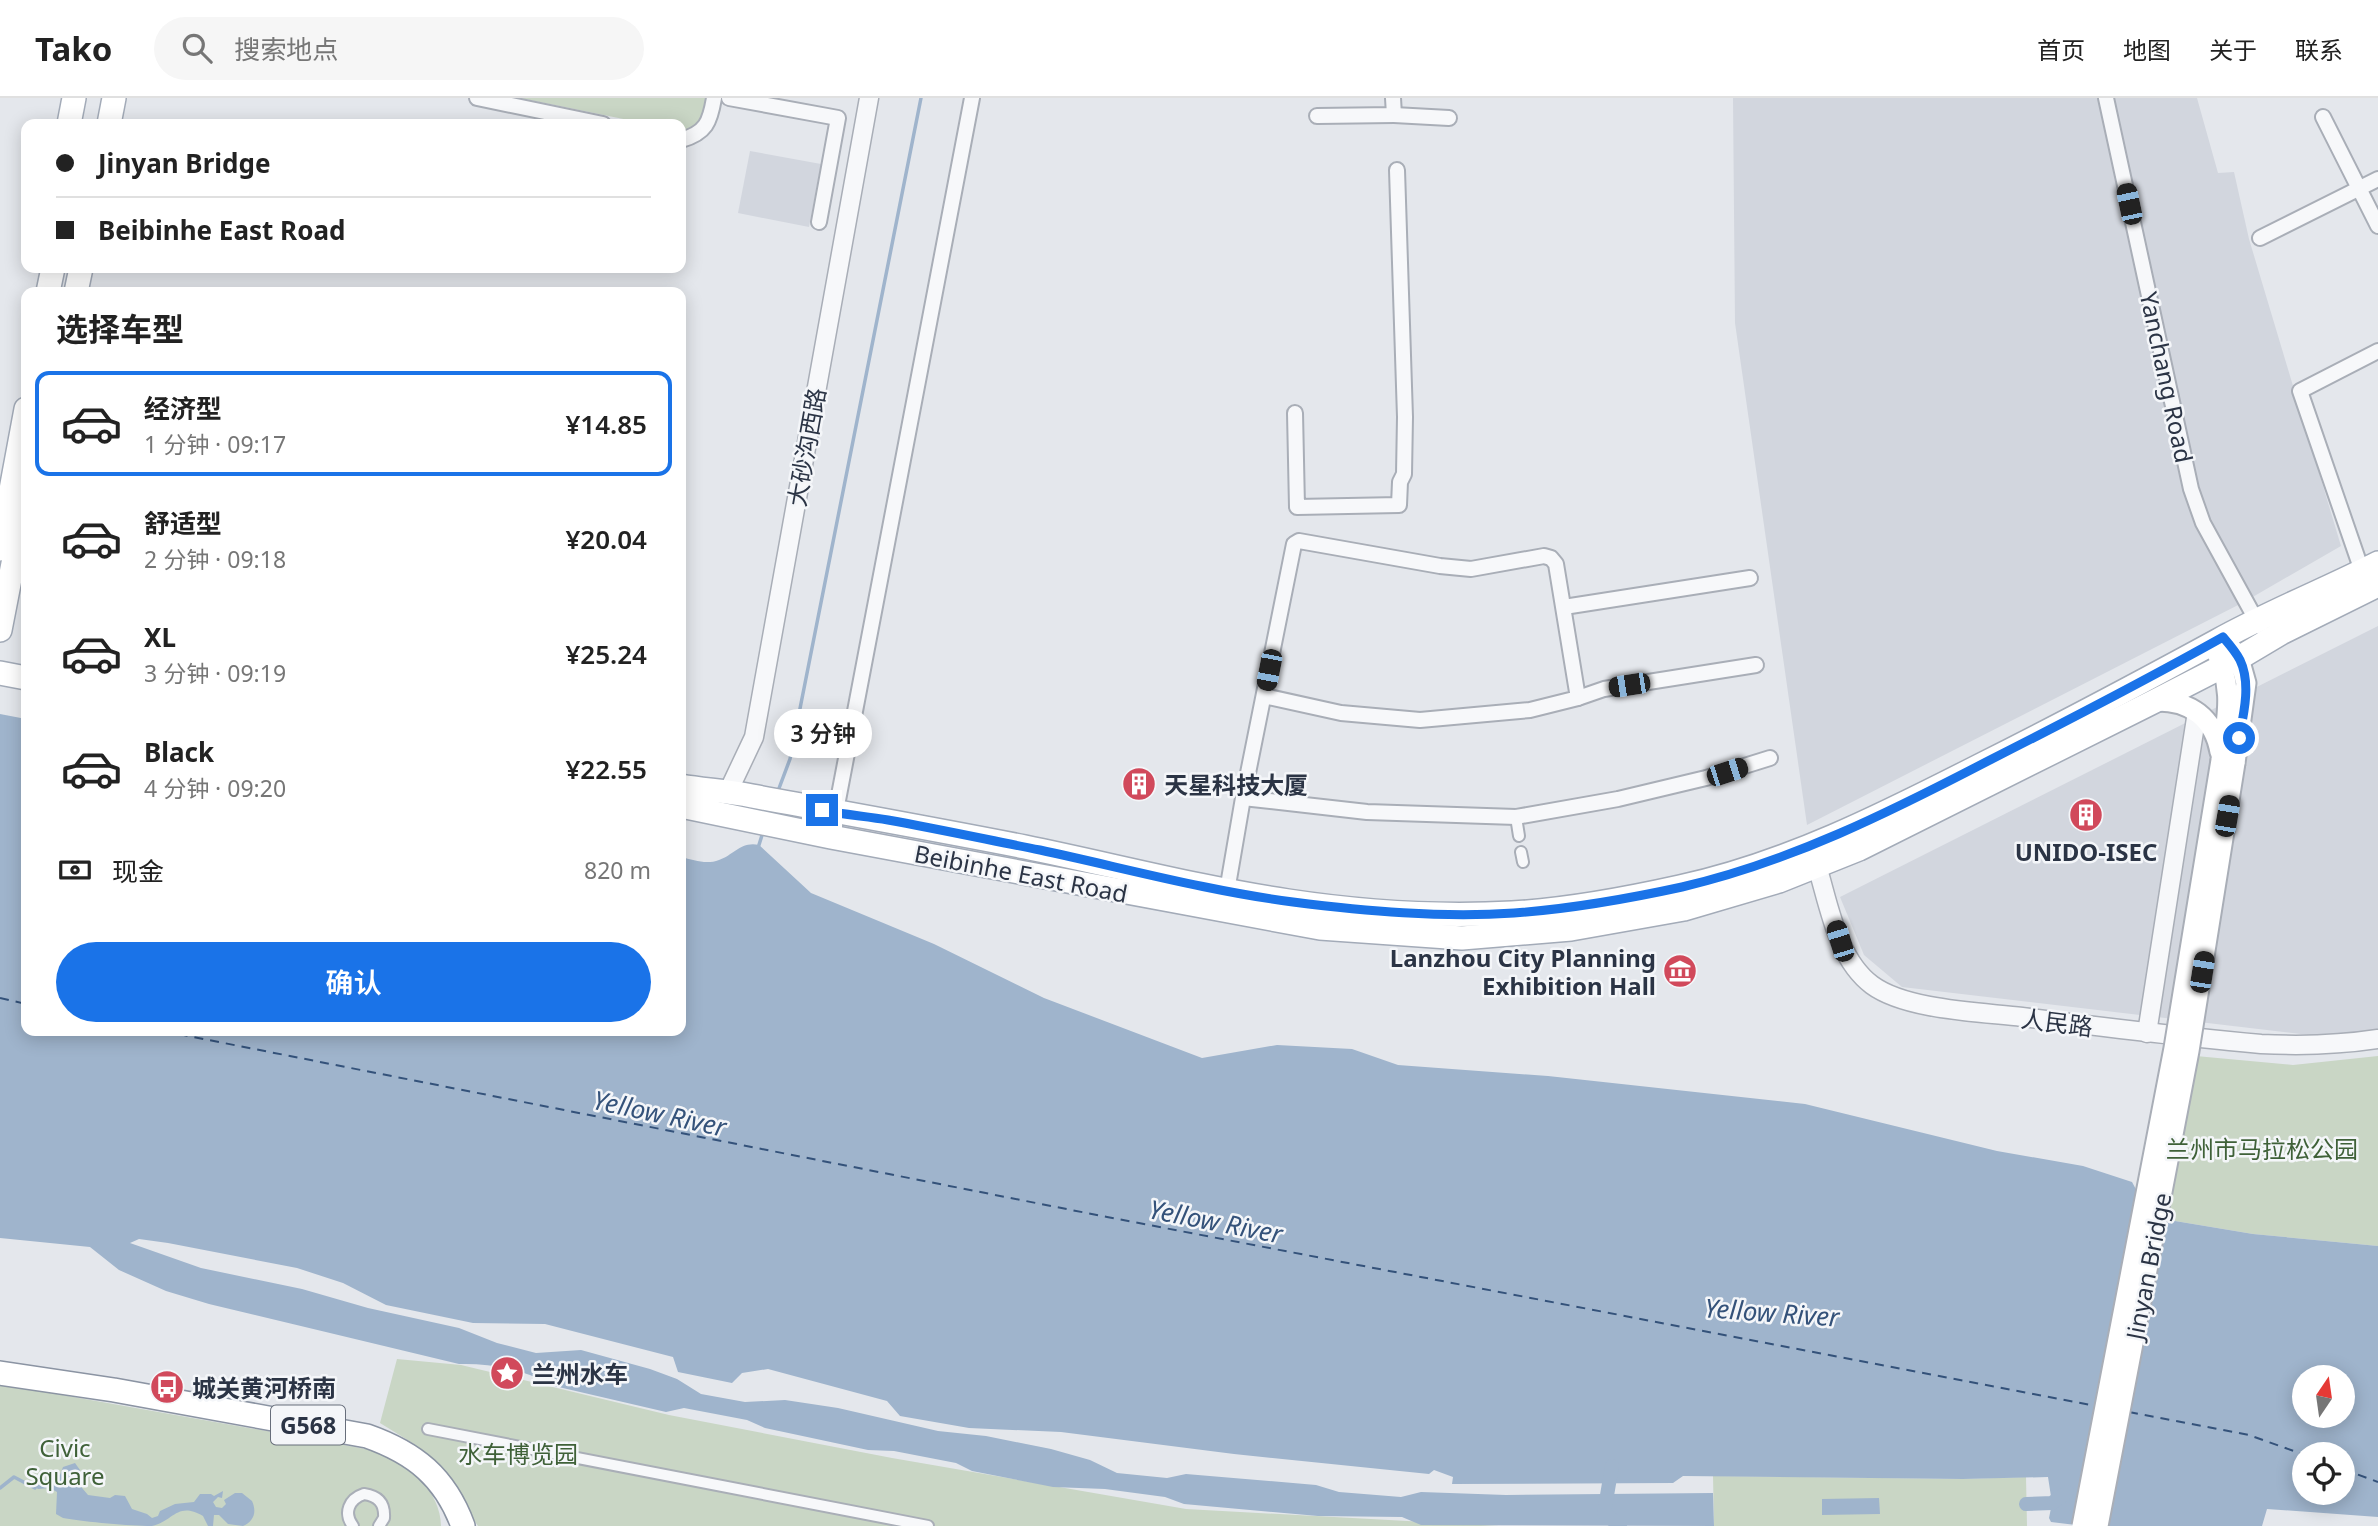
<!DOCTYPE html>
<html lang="zh">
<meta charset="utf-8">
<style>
:root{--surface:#fff;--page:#f6f6f6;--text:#222;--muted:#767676;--line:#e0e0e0;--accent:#1a73e8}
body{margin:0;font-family:"Noto Sans","Noto Sans SC",sans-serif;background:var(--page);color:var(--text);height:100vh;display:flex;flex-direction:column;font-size:26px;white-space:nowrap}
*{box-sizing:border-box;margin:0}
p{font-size:23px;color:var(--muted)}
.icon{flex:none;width:38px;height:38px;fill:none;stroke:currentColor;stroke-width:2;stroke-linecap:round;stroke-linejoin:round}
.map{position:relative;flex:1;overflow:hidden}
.panel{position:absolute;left:21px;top:189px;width:665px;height:749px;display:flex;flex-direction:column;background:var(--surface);border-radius:14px;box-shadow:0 4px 18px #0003}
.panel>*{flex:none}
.hud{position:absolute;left:21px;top:21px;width:665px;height:154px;border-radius:14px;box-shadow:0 4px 18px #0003;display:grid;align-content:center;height:154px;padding:0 35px;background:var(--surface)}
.needle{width:46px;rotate:13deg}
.buttons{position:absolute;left:2292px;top:1267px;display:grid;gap:14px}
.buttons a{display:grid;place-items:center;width:63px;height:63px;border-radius:50%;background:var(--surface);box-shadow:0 4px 18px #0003;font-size:35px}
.end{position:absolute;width:32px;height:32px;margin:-16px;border:9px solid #1a73e8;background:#fff;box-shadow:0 0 0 4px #fff}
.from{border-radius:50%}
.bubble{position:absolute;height:49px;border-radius:24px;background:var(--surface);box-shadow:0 4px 18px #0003;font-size:23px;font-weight:600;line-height:49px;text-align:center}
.car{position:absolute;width:21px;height:42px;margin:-21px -10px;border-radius:9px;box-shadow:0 0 5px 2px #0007;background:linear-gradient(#222 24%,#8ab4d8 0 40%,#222 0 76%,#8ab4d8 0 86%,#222 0)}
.hud b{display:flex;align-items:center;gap:24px;height:66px;font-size:26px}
.hud b+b{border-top:2px solid var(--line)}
.hud i{width:18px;height:18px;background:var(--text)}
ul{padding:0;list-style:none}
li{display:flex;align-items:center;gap:21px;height:105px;margin:0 14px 10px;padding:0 21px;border:4px solid transparent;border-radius:14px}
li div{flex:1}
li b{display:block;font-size:26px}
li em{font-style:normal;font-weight:600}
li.current{border-color:var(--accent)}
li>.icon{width:63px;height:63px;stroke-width:1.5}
h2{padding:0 35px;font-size:32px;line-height:84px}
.pay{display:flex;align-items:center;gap:18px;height:77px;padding:0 35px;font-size:26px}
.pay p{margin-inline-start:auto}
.action{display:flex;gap:14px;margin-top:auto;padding:14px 35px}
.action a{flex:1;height:80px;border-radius:42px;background:var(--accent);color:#fff;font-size:28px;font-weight:600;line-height:80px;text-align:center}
header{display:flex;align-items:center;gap:42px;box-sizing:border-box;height:98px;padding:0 35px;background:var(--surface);border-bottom:2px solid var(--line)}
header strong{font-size:33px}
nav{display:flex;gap:38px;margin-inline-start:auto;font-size:24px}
.search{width:490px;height:63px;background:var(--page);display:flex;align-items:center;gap:18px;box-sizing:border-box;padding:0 24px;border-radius:38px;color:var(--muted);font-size:26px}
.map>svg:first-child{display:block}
</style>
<header>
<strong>Tako</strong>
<div class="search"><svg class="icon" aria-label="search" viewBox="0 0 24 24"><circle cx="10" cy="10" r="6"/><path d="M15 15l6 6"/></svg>搜索地点</div>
<nav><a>首页</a><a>地图</a><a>关于</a><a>联系</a></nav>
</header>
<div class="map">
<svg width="2378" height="1428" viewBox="0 0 2378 1428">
<rect width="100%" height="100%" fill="#e4e7ec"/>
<g fill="#d2d6de">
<polygon points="1733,0 2197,0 2218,75 2234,74 2249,141 2341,448 2244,504 1807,727 1735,225"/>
<polygon points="750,53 821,66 809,129 738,115"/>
<polygon points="2378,528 2378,933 2352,942 1902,889 1864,857 1840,799"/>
</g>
<g fill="#c9d6c5">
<path d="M 520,0 L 706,0 C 703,22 704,26 681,33 L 681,26 L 648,26 Z"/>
<polygon points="2185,957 2293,967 2378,958 2378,1148 2253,1136 2151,1119 2174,1005 2154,1001 2160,972 2180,974"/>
<polygon points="397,1261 461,1267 669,1317 892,1360 1186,1411 1499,1428 478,1428 442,1375 414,1346 380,1325"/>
<path d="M 0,1286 L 340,1346 C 352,1349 365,1350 377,1354 C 408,1364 441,1394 441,1428 L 0,1428 Z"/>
<polygon points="1713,1378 1963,1381 2026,1379 2027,1428 1714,1428"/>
</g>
<g fill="#9fb4cc" fill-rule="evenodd">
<path d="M 0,616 L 26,621 L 26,933 L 681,933 L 681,759 C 694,762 706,767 719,762 C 734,757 741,743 759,747 L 811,795 L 934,846 L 1044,900 L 1202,960 L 1277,947 L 1352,951 L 1398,967 L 1548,978 L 1805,1006 L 1997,1053 L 2083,1068 L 2132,1084 L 2151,1119 L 2253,1136 L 2378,1148 L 2378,1419 L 2267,1411 L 2262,1428 L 2084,1428 L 2051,1424 L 2049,1420 L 2052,1405 L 2048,1379 L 1963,1381 L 1683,1378 L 1673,1385 L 1452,1386 L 1453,1379 L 1434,1372 L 1429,1376 L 1234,1356 L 1061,1334 L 969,1330 L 900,1318 L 887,1303 L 768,1271 L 742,1275 L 732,1285 L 678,1274 L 673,1259 L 545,1226 L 473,1225 L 386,1207 L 343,1185 L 297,1170 L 168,1145 L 139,1141 L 130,1145 L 201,1170 L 302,1191 L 368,1210 L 459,1230 L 497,1245 L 536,1255 L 581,1252 L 650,1271 L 677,1281 L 701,1296 L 745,1304 L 785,1302 L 838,1310 L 938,1333 L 986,1338 L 1051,1351 L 1090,1362 L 1117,1375 L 1167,1380 L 1186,1376 L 1316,1387 L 1339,1394 L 1401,1399 L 1421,1394 L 1506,1397 L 1713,1395 L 1714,1428 L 1421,1427 L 1402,1419 L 1318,1418 L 1184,1406 L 1165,1399 L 1105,1391 L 1053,1389 L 972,1373 L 956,1365 L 894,1353 L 868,1352 L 765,1330 L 747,1322 L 684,1310 L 666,1314 L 550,1287 C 524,1271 489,1265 459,1266 L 209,1206 L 166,1193 L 119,1172 L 90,1149 L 0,1140 ZM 2305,1279 L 2343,1279 L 2343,1318 L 2305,1318 ZM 2305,1356 L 2343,1356 L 2343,1395 L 2305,1395 Z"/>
<path d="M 75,1365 L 80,1372 L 77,1384 L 88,1397 L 110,1400 L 115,1397 L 125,1398 L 132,1411 L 147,1416 L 152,1420 L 158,1418 L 160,1413 L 175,1406 L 194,1404 L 200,1396 L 211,1396 L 214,1398 L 223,1393 L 222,1400 L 218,1399 L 213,1404 L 216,1409 L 222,1410 L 226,1406 L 224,1402 L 235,1395 L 242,1395 L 252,1403 C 257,1414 254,1423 243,1428 L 228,1426 L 219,1417 L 214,1417 L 213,1428 L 208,1428 L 203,1418 C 177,1403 174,1423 152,1428 C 129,1428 87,1424 63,1420 L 56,1416 L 57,1394 L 50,1390 L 38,1391 L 35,1389 L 41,1385 L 42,1383 L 60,1377 L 63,1369 Z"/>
<polygon points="1879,1400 1880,1416 1822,1417 1822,1401"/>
</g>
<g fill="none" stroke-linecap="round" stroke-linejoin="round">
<g stroke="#9fb4cc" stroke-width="3.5">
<polyline points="778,693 790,661 921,0"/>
<polyline points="758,750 763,734"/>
<polyline points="0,1390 14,1379 35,1390"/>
</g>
<g stroke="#9fb4cc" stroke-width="14">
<polyline points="1612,1368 1604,1415 1620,1428"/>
<polyline points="2026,1406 2052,1405 2067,1394"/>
</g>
<g stroke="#34527a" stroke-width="2" stroke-dasharray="9 7" stroke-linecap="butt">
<polyline points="0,900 26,906"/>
<polyline points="163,933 1107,1119 2096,1308"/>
<polyline points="2129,1314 2249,1337 2305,1357"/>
<polyline points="2343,1371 2378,1384"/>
</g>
<g stroke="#a9aeb7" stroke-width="14">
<g id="pedestrian">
<polyline points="1516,719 1519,738"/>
<polyline points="1521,754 1523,764"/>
<polyline points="428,1331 928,1428"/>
<path d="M 353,1428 C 343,1415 349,1401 364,1396 C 378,1398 385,1405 384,1420 L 379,1428"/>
</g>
</g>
<g stroke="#a9aeb7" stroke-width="18">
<g id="minor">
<polyline points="477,0 603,26"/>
<polyline points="729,0 838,20 819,124"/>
<polyline points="2106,0 2191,391 2203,425 2260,529"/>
<polyline points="1394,17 1449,20"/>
<polyline points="1317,18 1394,17 1393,0"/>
<polyline points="2323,19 2378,128"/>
<path d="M 681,42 C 706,35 710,24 714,0"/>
<polyline points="2260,140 2378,81"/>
<polyline points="1295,315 1297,409 1399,407 1400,384 1404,376 1405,319 1397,72"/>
<polyline points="2362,473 2300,293 2378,253"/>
<polyline points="1564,509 1750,480"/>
<polyline points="1578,600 1604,591 1756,567"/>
<polyline points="1243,700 1367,714 1516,719 1618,701 1706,680 1770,660"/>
<polyline points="831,739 972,0"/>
<polyline points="1227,793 1243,700 1294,446 1299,443 1440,468 1471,471 1544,458 1551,460 1556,466 1578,600 1530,612 1420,622 1341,615 1264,598"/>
</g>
</g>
<g stroke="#a9aeb7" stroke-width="21">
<g id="tertiary">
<polyline points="728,694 754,639 869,0"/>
<path d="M 1817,768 C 1829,807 1837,861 1872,887 C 1906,912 1980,914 2022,919 C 2102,929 2181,939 2261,946 C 2301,948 2339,947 2378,941"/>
<polyline points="2147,935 2197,614"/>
</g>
</g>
<g stroke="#a9aeb7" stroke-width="23">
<g id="secondary">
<polyline points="2223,539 2239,560 2246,585 2235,665"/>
<path d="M 2212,545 C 2235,589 2228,615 2221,662"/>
<path d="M 2155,603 C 2190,602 2214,620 2220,654"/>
</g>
</g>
<g stroke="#a3abb8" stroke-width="26">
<g id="primary">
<polyline points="69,26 74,0"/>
<polyline points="109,26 114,0"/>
<polyline points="48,194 53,170"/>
<polyline points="76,194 81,170"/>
<polyline points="0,451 26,311"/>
<polyline points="0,532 26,399"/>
<polyline points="0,575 26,580"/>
<path d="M 681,688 C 704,692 728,693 752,698 C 843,715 934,731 1025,749 C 1113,767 1200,790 1288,803 C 1361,814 1438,819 1512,815 C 1568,812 1626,801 1680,789 C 1786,766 1883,717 1979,668 C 2059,628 2138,586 2217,543 C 2269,514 2325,492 2378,465"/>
<polyline points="681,708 831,739 1320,830 1462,840 1571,831 1684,811 1779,783 1859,751 2155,603 2239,560 2281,535 2378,487"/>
</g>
</g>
<g stroke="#8b94a3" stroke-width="26">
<path id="trunk" d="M 0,1275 L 114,1292 L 367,1338 C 415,1355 445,1379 463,1428"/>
</g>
<use href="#pedestrian" stroke="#f7f8fa" stroke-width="10"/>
<use href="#minor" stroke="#f7f8fa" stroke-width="14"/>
<use href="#tertiary" stroke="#f7f8fa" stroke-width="18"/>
<use href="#secondary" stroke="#fff" stroke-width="19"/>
<use href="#primary" stroke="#fff" stroke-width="23"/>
<use href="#trunk" stroke="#fff" stroke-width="23"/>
<g stroke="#a9aeb7" stroke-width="23" stroke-linecap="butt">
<g id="secondary-bridge">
<polyline points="2082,1428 2174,950 2221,662"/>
<polyline points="2098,1428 2189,953 2235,665"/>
</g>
</g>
<use href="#secondary-bridge" stroke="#fff" stroke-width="19"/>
</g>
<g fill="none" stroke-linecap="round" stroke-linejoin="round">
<path stroke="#1a73e8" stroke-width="9" d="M 822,712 C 844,717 866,718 888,722 C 938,731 989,742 1040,752 C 1124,770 1208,793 1293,804 C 1365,813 1441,820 1514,815 C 1570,811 1627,801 1682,789 C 1790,764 1890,714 1988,663 C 2067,623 2146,582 2223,539 C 2229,546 2236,554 2240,562 C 2251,585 2244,615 2239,640"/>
</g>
<defs>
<g id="building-disc" transform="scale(1.75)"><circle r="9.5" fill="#d1495b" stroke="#f4f6f9"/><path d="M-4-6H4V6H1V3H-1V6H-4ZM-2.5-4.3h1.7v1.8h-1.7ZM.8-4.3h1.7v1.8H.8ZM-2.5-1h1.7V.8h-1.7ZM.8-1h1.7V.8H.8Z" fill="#fff"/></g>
<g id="museum-disc" transform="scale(1.75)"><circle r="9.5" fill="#d1495b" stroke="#f4f6f9"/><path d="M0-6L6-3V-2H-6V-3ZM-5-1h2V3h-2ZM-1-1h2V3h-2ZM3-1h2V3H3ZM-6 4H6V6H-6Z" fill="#fff"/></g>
<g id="sight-disc" transform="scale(1.75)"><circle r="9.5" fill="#d1495b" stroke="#f4f6f9"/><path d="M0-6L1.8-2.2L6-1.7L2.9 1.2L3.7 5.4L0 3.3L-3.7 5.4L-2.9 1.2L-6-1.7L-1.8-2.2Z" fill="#fff"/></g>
<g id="bus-disc" transform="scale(1.75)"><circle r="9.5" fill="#d1495b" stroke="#f4f6f9"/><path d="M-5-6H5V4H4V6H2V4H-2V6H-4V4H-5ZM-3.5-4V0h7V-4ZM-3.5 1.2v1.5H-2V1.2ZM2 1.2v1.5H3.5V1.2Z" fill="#fff"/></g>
</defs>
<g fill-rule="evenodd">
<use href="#building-disc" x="1139" y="686"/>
<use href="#building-disc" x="2086" y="717"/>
<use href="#museum-disc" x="1680" y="873"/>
<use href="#sight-disc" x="507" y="1275"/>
<use href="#bus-disc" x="167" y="1289"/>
</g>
<g text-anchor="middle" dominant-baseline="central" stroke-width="5" stroke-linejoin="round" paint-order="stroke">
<rect fill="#f4f6f9" stroke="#676e7b" stroke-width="2" x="271" y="1307.5" width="74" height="39" rx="5"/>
<g font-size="23" font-weight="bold" fill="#2b3445">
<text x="308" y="1327">G568</text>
</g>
<g font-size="24" fill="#2b3445" stroke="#f4f6f9">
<text transform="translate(2167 279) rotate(78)">Yanchang Road</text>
<text transform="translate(806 349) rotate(-80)">大砂沟西路</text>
<text transform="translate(1021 775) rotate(11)">Beibinhe East Road</text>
<text transform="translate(2057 924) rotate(7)">人民路</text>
<text transform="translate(2148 1168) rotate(-79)">Jinyan Bridge</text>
</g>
<g font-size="24" font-weight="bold" fill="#2b3445" stroke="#f4f6f9" text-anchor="start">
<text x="1164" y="686">天星科技大厦</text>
<text x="2086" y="753" text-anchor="middle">UNIDO-ISEC</text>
<text x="1656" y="859" text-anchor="end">Lanzhou City Planning<tspan x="1656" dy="28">Exhibition Hall</tspan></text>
<text x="532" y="1275">兰州水车</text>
<text x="192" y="1289">城关黄河桥南</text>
</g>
<g font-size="24" fill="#3f6138" stroke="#f4f6f9">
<text x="2262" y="1050">兰州市马拉松公园</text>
<text x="65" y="1349">Civic<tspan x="65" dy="28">Square</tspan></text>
<text x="518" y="1355">水车博览园</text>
</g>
<g font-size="26" font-style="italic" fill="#34527a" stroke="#f4f6f9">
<text transform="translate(660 1015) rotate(12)">Yellow River</text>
<text transform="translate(1216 1123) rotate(11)">Yellow River</text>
<text transform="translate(1772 1214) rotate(4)">Yellow River</text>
</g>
</g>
</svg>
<div class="buttons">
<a><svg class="needle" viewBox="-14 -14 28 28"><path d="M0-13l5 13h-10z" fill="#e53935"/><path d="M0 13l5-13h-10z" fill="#767676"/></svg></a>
<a><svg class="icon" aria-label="locate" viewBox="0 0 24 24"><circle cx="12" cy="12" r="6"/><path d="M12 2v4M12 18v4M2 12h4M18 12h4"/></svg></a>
</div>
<i class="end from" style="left:2239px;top:640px"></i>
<i class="end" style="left:822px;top:712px"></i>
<div class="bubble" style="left:774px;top:611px;width:98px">3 分钟</div>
<i class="car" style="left:2129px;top:106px;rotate:348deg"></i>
<i class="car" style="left:1269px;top:572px;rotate:191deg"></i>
<i class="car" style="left:1629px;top:587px;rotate:261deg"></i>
<i class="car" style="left:1727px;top:674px;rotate:72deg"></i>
<i class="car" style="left:2227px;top:718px;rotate:10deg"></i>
<i class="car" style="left:1840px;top:843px;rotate:343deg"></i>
<i class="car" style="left:2202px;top:874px;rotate:9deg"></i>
<div class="hud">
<b><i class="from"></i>Jinyan Bridge</b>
<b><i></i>Beibinhe East Road</b>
</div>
<section class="panel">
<h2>选择车型</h2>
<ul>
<li class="current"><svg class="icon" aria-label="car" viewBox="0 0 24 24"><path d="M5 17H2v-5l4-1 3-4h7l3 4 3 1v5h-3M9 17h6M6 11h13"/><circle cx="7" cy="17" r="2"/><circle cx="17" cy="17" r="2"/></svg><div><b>经济型</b><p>1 分钟 · 09:17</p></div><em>¥14.85</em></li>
<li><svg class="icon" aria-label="car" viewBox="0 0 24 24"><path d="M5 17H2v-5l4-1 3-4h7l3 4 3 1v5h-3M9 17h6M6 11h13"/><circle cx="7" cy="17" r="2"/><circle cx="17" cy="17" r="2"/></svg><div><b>舒适型</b><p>2 分钟 · 09:18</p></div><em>¥20.04</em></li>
<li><svg class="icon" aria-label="car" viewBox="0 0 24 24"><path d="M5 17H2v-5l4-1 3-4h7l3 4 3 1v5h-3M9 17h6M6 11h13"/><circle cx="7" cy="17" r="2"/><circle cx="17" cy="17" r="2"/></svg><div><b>XL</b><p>3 分钟 · 09:19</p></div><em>¥25.24</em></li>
<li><svg class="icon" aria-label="car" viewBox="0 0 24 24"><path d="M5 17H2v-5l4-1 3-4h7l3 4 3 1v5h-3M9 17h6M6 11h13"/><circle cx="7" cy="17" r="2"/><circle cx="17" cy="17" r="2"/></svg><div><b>Black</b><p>4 分钟 · 09:20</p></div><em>¥22.55</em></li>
</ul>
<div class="pay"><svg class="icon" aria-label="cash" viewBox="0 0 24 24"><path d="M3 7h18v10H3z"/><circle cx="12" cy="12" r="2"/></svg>现金<p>820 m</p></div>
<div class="action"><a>确认</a></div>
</section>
</div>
